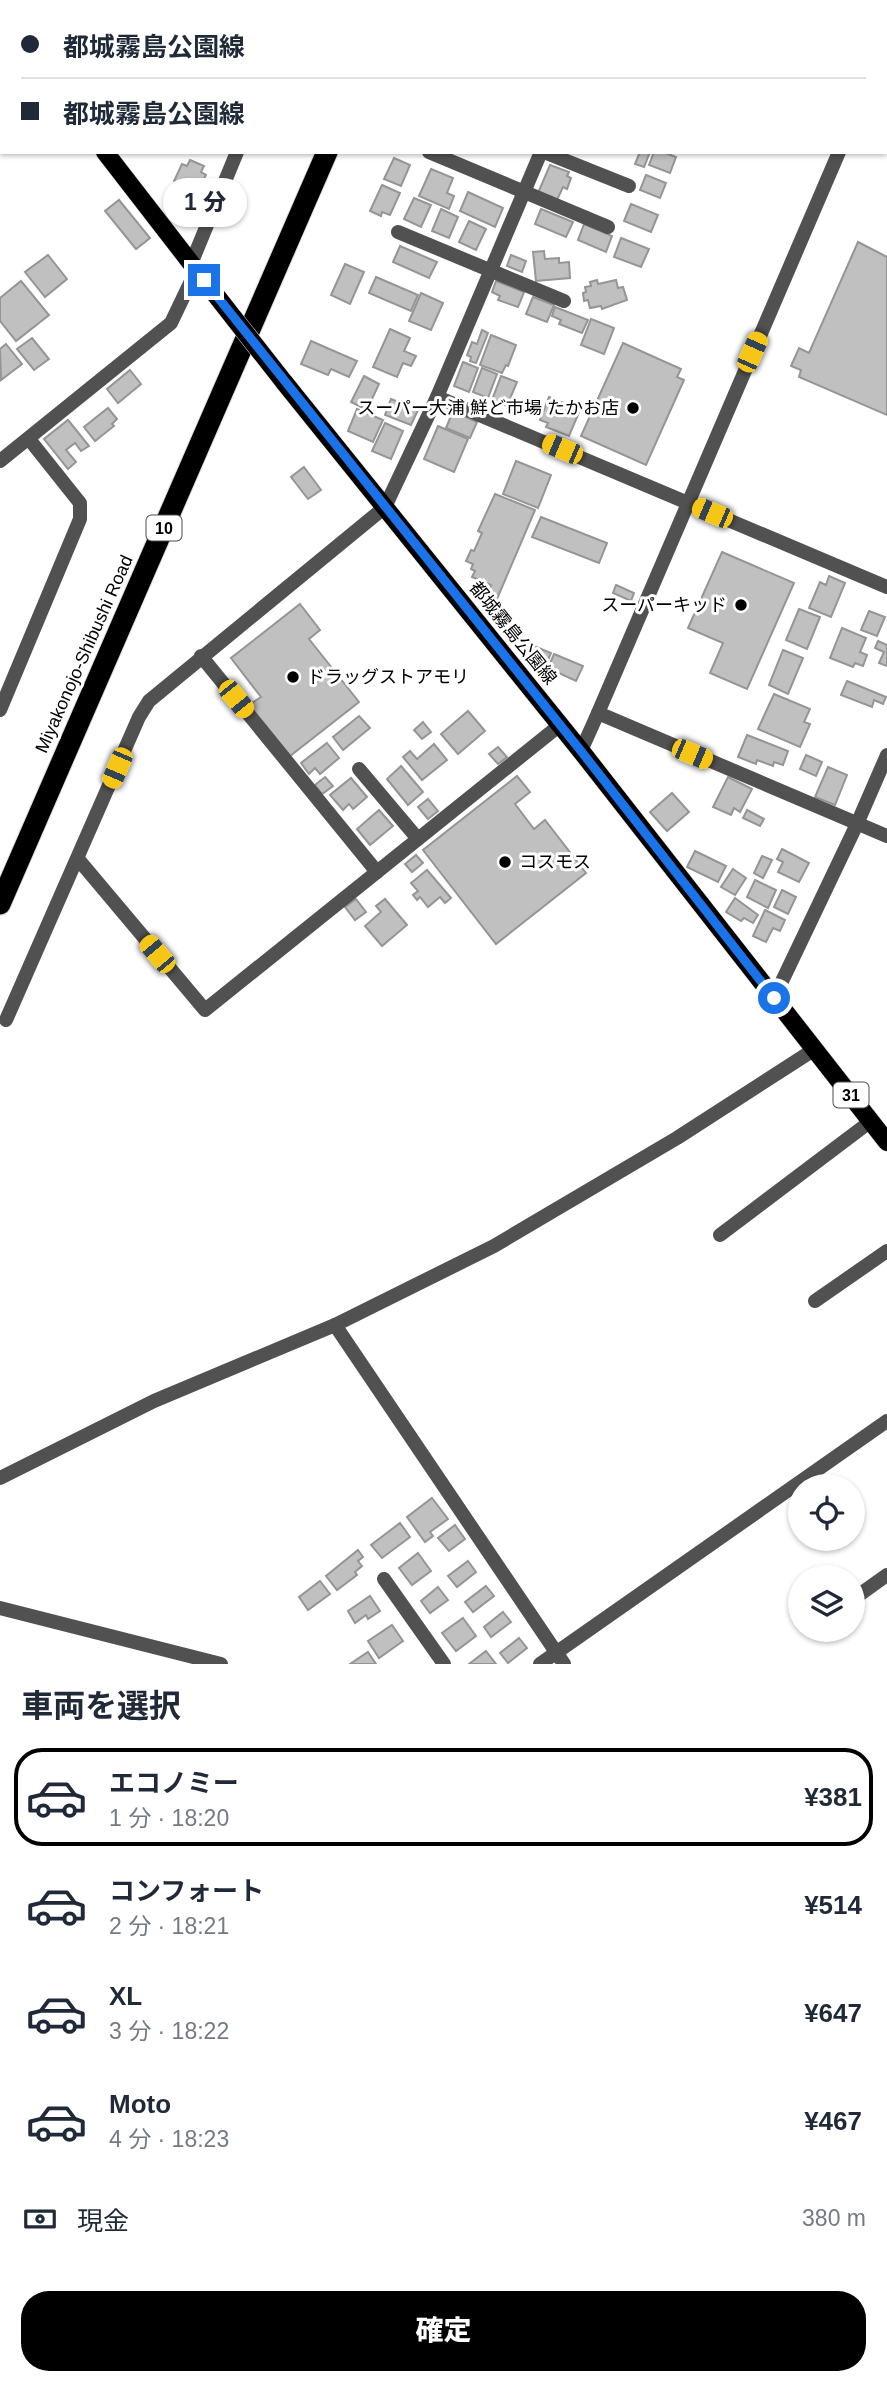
<!DOCTYPE html>
<html lang="ja">
<meta charset="utf-8">
<style>
:root{--surface:#fff;--page:#f6f6f7;--text:#1f2937;--muted:#747a83;--line:#e0e1e3;--accent:#000}
body{margin:0;font-family:Helvetica,"Noto Sans JP",sans-serif;background:var(--page);color:var(--text);height:100vh;display:flex;flex-direction:column;font-size:26px;white-space:nowrap}
*{box-sizing:border-box;margin:0}
p{font-size:23px;color:var(--muted)}
.icon{flex:none;width:38px;height:38px;fill:none;stroke:currentColor;stroke-width:2;stroke-linecap:round;stroke-linejoin:round}
.map{position:relative;height:1664px;overflow:hidden}
.side{display:flex;flex-direction:column;background:var(--surface);flex:1}
.side>*{flex:none}
.top-card{position:absolute;left:0px;top:0px;width:887px;height:154px;box-shadow:0 2px 5px #0004;display:grid;align-content:center;height:154px;padding:0 21px;background:var(--surface)}
.fabs{position:absolute;left:788px;top:1474px;display:grid;gap:14px}
.fabs a{display:grid;place-items:center;width:77px;height:77px;border-radius:50%;background:var(--surface);box-shadow:0 2px 5px #0004;font-size:35px}
.end{position:absolute;width:32px;height:32px;margin:-16px;border:9px solid #1a73e8;background:#fff;box-shadow:0 0 0 4px #fff}
.from{border-radius:50%}
.bubble{position:absolute;height:49px;border-radius:24px;background:var(--surface);box-shadow:0 2px 5px #0004;font-size:23px;font-weight:800;line-height:49px;text-align:center}
.car{position:absolute;width:21px;height:42px;margin:-21px -10px;border-radius:9px;box-shadow:0 0 5px 2px #0007;background:linear-gradient(#f5c518 24%,#345 0 40%,#f5c518 0 76%,#345 0 86%,#f5c518 0)}
.top-card b{display:flex;align-items:center;gap:24px;height:66px;font-size:26px}
.top-card b+b{border-top:2px solid var(--line)}
.top-card i{width:18px;height:18px;background:var(--text)}
ul{padding:0;list-style:none}
li{display:flex;align-items:center;gap:21px;height:98px;margin:0 14px 10px;padding:0 7px;border:4px solid transparent;border-radius:28px}
li div{flex:1}
li b{display:block;font-size:26px}
li em{font-style:normal;font-weight:800}
li.selected{border-color:var(--accent)}
li>.icon{width:63px;height:63px;stroke-width:1.5}
h2{padding:0 21px;font-size:32px;line-height:84px}
.pay{display:flex;align-items:center;gap:18px;height:77px;padding:0 21px;font-size:26px}
.pay p{margin-inline-start:auto}
.action{display:flex;gap:14px;margin-top:auto;padding:14px 21px}
.action a{flex:1;height:80px;border-radius:28px;background:var(--accent);color:#fff;font-size:28px;font-weight:800;line-height:80px;text-align:center}
.map>svg:first-child{display:block}
</style>
<div class="map">
<svg width="887" height="1664" viewBox="0 0 887 1664">
<rect width="100%" height="100%" fill="#fff"/>
<g fill="#c0c0c0" stroke="#959595" stroke-width="2">
<polygon points="640,152 650,152 644,167 635,164"/>
<polygon points="654,152 663,152 676,157 670,173 649,165"/>
<polygon points="394,158 410,165 401,186 384,179"/>
<polygon points="190,160 204,166 201,172 206,175 200,187 195,185 192,193 179,187 180,184 174,181 182,164 187,166"/>
<polygon points="550,165 569,172 567,176 571,178 567,189 563,187 557,200 538,193"/>
<polygon points="431,169 453,178 447,193 454,196 449,209 419,196"/>
<polygon points="646,175 666,183 660,198 640,190"/>
<polygon points="382,185 400,193 390,215 382,212 381,216 370,211"/>
<polygon points="171,187 204,202 197,216 165,201"/>
<polygon points="468,192 503,208 495,227 460,211"/>
<polygon points="414,198 431,205 421,227 404,219"/>
<polygon points="119,200 150,238 136,249 105,211"/>
<polygon points="631,204 658,215 651,232 624,221"/>
<polygon points="441,209 458,217 449,238 432,231"/>
<polygon points="541,209 573,222 566,237 535,224"/>
<polygon points="469,221 486,229 476,250 459,242"/>
<polygon points="584,224 612,236 606,252 578,240"/>
<polygon points="621,238 649,249 641,267 614,257"/>
<polygon points="858,242 887,257 887,415 799,377 801,370 791,366 799,348 809,353"/>
<polygon points="400,246 437,262 429,278 393,262"/>
<polygon points="544,251 545,259 559,258 559,263 569,262 570,278 536,281 533,252"/>
<polygon points="48,255 67,279 45,297 25,272"/>
<polygon points="511,255 526,261 522,272 507,266"/>
<polygon points="345,264 364,272 350,304 331,295"/>
<polygon points="376,277 418,295 411,311 369,293"/>
<polygon points="597,280 598,284 616,280 618,288 623,287 627,300 602,309 601,306 590,308 588,300 584,301 583,293 586,292 585,287 591,286 590,282"/>
<polygon points="21,281 49,315 16,341 0,321 0,298"/>
<polygon points="496,281 524,292 518,307 498,300 500,296 492,292"/>
<polygon points="421,293 443,303 431,330 409,321"/>
<polygon points="533,297 554,305 547,322 526,314"/>
<polygon points="555,307 588,320 582,333 559,324 561,320 552,316"/>
<polygon points="591,319 614,328 604,354 581,345"/>
<polygon points="390,329 410,338 404,351 416,356 411,366 403,363 397,377 373,367"/>
<polygon points="482,330 488,333 476,363 470,361 471,357 467,355 472,342 477,344"/>
<polygon points="491,335 516,345 508,366 506,365 502,373 480,365"/>
<polygon points="32,338 49,359 34,370 17,349"/>
<polygon points="311,341 357,361 349,377 331,369 328,375 301,364"/>
<polygon points="623,343 681,369 677,377 684,380 646,465 581,436"/>
<polygon points="6,344 22,364 1,380 0,349"/>
<polygon points="463,362 478,368 469,392 454,386"/>
<polygon points="482,368 497,374 488,398 473,392"/>
<polygon points="130,370 141,384 118,403 107,389"/>
<polygon points="364,376 379,384 367,410 351,402"/>
<polygon points="501,376 517,382 507,406 492,400"/>
<polygon points="549,397 580,410 569,436 546,427 548,423 540,420"/>
<polygon points="391,399 418,410 411,425 385,415"/>
<polygon points="108,408 117,419 112,424 114,426 95,441 84,427"/>
<polygon points="357,409 383,420 373,442 348,431"/>
<polygon points="453,411 477,422 470,438 446,428"/>
<polygon points="68,420 89,446 81,451 75,443 66,450 76,462 68,469 44,439"/>
<polygon points="385,423 403,431 391,459 372,451"/>
<polygon points="438,426 468,439 454,472 424,459"/>
<polygon points="516,461 551,475 538,508 503,494"/>
<polygon points="304,467 321,490 308,499 291,477"/>
<polygon points="495,494 535,510 497,599 487,595 491,585 472,577 475,571 471,569 473,564 466,561 471,550 474,551 482,533 478,531"/>
<polygon points="541,517 607,543 599,563 532,537"/>
<polygon points="722,552 794,583 747,689 710,673 723,643 688,628"/>
<polygon points="829,576 845,583 831,617 809,608 820,582 826,585"/>
<polygon points="616,585 634,593 631,601 613,593"/>
<polygon points="300,604 320,630 309,639 359,702 290,756 249,705 261,697 231,658"/>
<polygon points="799,609 820,617 807,649 786,640"/>
<polygon points="869,611 885,617 877,636 861,630"/>
<polygon points="842,628 866,638 860,652 867,655 863,666 855,663 853,667 830,658"/>
<polygon points="517,639 551,653 546,665 534,660 533,664 527,661 529,658 519,652 521,647 515,645"/>
<polygon points="878,641 887,645 887,666 879,663 884,652 875,648"/>
<polygon points="783,650 803,658 788,694 769,685"/>
<polygon points="554,654 583,666 576,681 548,668"/>
<polygon points="847,681 886,697 883,704 874,700 872,707 841,695"/>
<polygon points="774,694 810,709 804,722 810,724 800,747 758,729"/>
<polygon points="468,711 485,731 458,754 441,734"/>
<polygon points="359,716 370,728 343,750 333,737"/>
<polygon points="423,722 431,732 422,739 414,730"/>
<polygon points="747,735 788,751 783,765 774,762 773,766 757,760 756,764 738,757"/>
<polygon points="327,743 339,758 320,774 315,768 309,774 301,763"/>
<polygon points="434,744 447,760 422,780 403,757 410,751 417,759"/>
<polygon points="498,747 507,757 498,764 489,754"/>
<polygon points="806,755 822,762 816,776 800,769"/>
<polygon points="401,766 423,792 408,805 387,779"/>
<polygon points="828,767 847,775 835,805 815,797"/>
<polygon points="517,776 530,792 515,804 534,829 545,820 586,873 496,944 423,850"/>
<polygon points="325,777 333,786 322,794 315,785"/>
<polygon points="728,777 752,789 740,812 734,808 731,815 713,807"/>
<polygon points="351,778 367,797 353,809 349,804 343,810 330,795"/>
<polygon points="672,793 689,812 667,831 650,812"/>
<polygon points="428,799 438,811 428,819 418,807"/>
<polygon points="379,810 393,826 370,845 357,829"/>
<polygon points="747,810 764,819 760,826 743,818"/>
<polygon points="782,849 809,863 799,882 778,872 783,862 777,859"/>
<polygon points="695,851 726,866 718,882 687,867"/>
<polygon points="416,855 423,863 412,872 405,864"/>
<polygon points="762,856 772,860 763,878 754,873"/>
<polygon points="733,869 746,878 735,895 721,887"/>
<polygon points="427,870 451,898 445,903 440,897 428,907 420,897 417,900 413,895 418,891 411,883"/>
<polygon points="755,880 776,890 768,908 747,897"/>
<polygon points="782,890 796,897 788,914 774,907"/>
<polygon points="735,898 758,915 753,923 744,918 741,921 726,912"/>
<polygon points="356,899 366,912 355,920 345,907"/>
<polygon points="385,899 407,925 382,946 365,926 381,912 376,906"/>
<polygon points="765,910 785,920 780,931 773,928 766,942 753,936"/>
<polygon points="432,1498 448,1519 430,1532 433,1536 425,1542 407,1517"/>
<polygon points="400,1523 410,1537 382,1558 371,1545"/>
<polygon points="455,1525 465,1539 449,1551 438,1538"/>
<polygon points="358,1550 363,1557 358,1561 362,1566 355,1572 357,1575 337,1590 326,1576"/>
<polygon points="418,1553 431,1571 412,1585 399,1568"/>
<polygon points="468,1561 476,1572 457,1587 448,1576"/>
<polygon points="320,1581 330,1594 308,1610 299,1597"/>
<polygon points="486,1586 494,1596 473,1612 465,1602"/>
<polygon points="438,1587 448,1600 430,1613 421,1601"/>
<polygon points="370,1596 380,1611 368,1619 366,1615 355,1623 348,1611"/>
<polygon points="503,1612 511,1622 491,1637 484,1627"/>
<polygon points="463,1618 476,1636 456,1651 442,1633"/>
<polygon points="392,1625 403,1641 379,1658 368,1641"/>
<polygon points="519,1638 527,1648 508,1663 500,1653"/>
<polygon points="486,1651 496,1664 469,1664"/>
<polygon points="368,1652 376,1664 350,1664"/>
</g>
<g fill="none" stroke-linecap="round" stroke-linejoin="round">
<g stroke="#dbdbdb" stroke-width="19">
<g id="primary">
<polyline points="0,20 2,22"/>
<polyline points="105,152 204,280"/>
<polyline points="284,382 581,751 887,1142"/>
</g>
</g>
<g stroke="#dbdbdb" stroke-width="23">
<g id="motorway">
<polyline points="393,2 394,0"/>
<polyline points="0,904 327,152"/>
</g>
</g>
<g stroke="#515151" stroke-width="14">
<polyline points="666,0 671,2"/>
<polyline points="17,2 17,0"/>
<polyline points="301,2 301,0"/>
<polyline points="606,2 607,0"/>
<polyline points="760,2 760,0"/>
<polyline points="886,44 887,40"/>
<polyline points="886,88 887,89"/>
<polyline points="0,112 2,111"/>
<polyline points="429,152 608,227"/>
<polyline points="544,152 629,186"/>
<polyline points="839,152 598,713 887,836"/>
<polyline points="398,232 564,301"/>
<polyline points="437,397 887,587"/>
<polyline points="0,461 171,323 192,279 191,264 237,152"/>
<polyline points="201,656 377,872"/>
<polyline points="0,710 80,519 80,503 29,439"/>
<polyline points="581,751 598,713"/>
<polyline points="359,769 418,839"/>
<polyline points="78,859 205,1010 560,725"/>
<polyline points="6,1020 139,717 149,701 385,507 437,397 541,152"/>
<polyline points="720,1235 871,1121"/>
<polyline points="815,1301 887,1251"/>
<polyline points="335,1325 564,1664"/>
<polyline points="0,1478 154,1401 335,1325 494,1246 677,1138 815,1049"/>
<polyline points="384,1579 444,1664"/>
<polyline points="852,1600 887,1575"/>
<polyline points="0,1608 221,1664"/>
<polyline points="540,1664 887,1421"/>
</g>
<g stroke="#515151" stroke-width="14">
<polyline points="145,2 146,0"/>
<polyline points="774,998 857,824 887,755"/>
</g>
<use href="#primary" stroke="#000" stroke-width="18"/>
<use href="#motorway" stroke="#000" stroke-width="21"/>
<g stroke="#dbdbdb" stroke-width="19" stroke-linecap="butt">
<polyline id="primary-bridge" points="204,280 284,382"/>
</g>
<use href="#primary-bridge" stroke="#000" stroke-width="18"/>
</g>
<g fill="none" stroke-linecap="round" stroke-linejoin="round">
<polyline stroke="#1a73e8" stroke-width="9" points="204,280 581,751 774,998"/>
</g>
<g fill="#000" stroke="#fff" stroke-width="2.5">
<circle cx="633" cy="408" r="7"/>
<circle cx="741" cy="605" r="7"/>
<circle cx="293" cy="677" r="7"/>
<circle cx="505" cy="862" r="7"/>
</g>
<g text-anchor="middle" dominant-baseline="central" stroke-width="6" stroke-linejoin="round" paint-order="stroke">
<g fill="#fff" stroke="#4c4c4c" stroke-width="2">
<rect x="146.5" y="515.5" width="35" height="25" rx="5"/>
<rect x="833.5" y="1082.5" width="35" height="25" rx="5"/>
</g>
<g font-size="16" font-weight="bold" fill="#000">
<text x="164" y="528">10</text>
<text x="851" y="1095">31</text>
</g>
<g font-size="18" fill="#000" stroke="#fff" text-anchor="end">
<text x="619" y="408">スーパー大浦 鮮ど市場 たかお店</text>
<text x="727" y="605">スーパーキッド</text>
<text x="307" y="677" text-anchor="start">ドラッグストアモリ</text>
<text x="519" y="862" text-anchor="start">コスモス</text>
</g>
<g font-size="18" fill="#000" stroke="#fff">
<text transform="translate(513 633) rotate(51)">都城霧島公園線</text>
<text transform="translate(84 654) rotate(-66)">Miyakonojo-Shibushi Road</text>
</g>
</g>
</svg>
<div class="fabs">
<a><svg class="icon" aria-label="locate" viewBox="0 0 24 24"><circle cx="12" cy="12" r="6"/><path d="M12 2v4M12 18v4M2 12h4M18 12h4"/></svg></a>
<a><svg class="icon" aria-label="layers" viewBox="0 0 24 24"><path d="M12 4l9 5-9 5-9-5zM3 14l9 5 9-5"/></svg></a>
</div>
<i class="end from" style="left:774px;top:998px"></i>
<i class="end" style="left:204px;top:280px"></i>
<div class="bubble" style="left:163px;top:178px;width:84px">1 分</div>
<i class="car" style="left:752px;top:352px;rotate:24deg"></i>
<i class="car" style="left:562px;top:449px;rotate:293deg"></i>
<i class="car" style="left:712px;top:513px;rotate:293deg"></i>
<i class="car" style="left:236px;top:699px;rotate:141deg"></i>
<i class="car" style="left:692px;top:754px;rotate:113deg"></i>
<i class="car" style="left:117px;top:768px;rotate:203deg"></i>
<i class="car" style="left:157px;top:954px;rotate:320deg"></i>
<div class="top-card">
<b><i class="from"></i>都城霧島公園線</b>
<b><i></i>都城霧島公園線</b>
</div>
</div>
<section class="side">
<h2>車両を選択</h2>
<ul>
<li class="selected"><svg class="icon" aria-label="car" viewBox="0 0 24 24"><path d="M5 17H2v-5l4-1 3-4h7l3 4 3 1v5h-3M9 17h6M6 11h13"/><circle cx="7" cy="17" r="2"/><circle cx="17" cy="17" r="2"/></svg><div><b>エコノミー</b><p>1 分 · 18:20</p></div><em>¥381</em></li>
<li><svg class="icon" aria-label="car" viewBox="0 0 24 24"><path d="M5 17H2v-5l4-1 3-4h7l3 4 3 1v5h-3M9 17h6M6 11h13"/><circle cx="7" cy="17" r="2"/><circle cx="17" cy="17" r="2"/></svg><div><b>コンフォート</b><p>2 分 · 18:21</p></div><em>¥514</em></li>
<li><svg class="icon" aria-label="car" viewBox="0 0 24 24"><path d="M5 17H2v-5l4-1 3-4h7l3 4 3 1v5h-3M9 17h6M6 11h13"/><circle cx="7" cy="17" r="2"/><circle cx="17" cy="17" r="2"/></svg><div><b>XL</b><p>3 分 · 18:22</p></div><em>¥647</em></li>
<li><svg class="icon" aria-label="car" viewBox="0 0 24 24"><path d="M5 17H2v-5l4-1 3-4h7l3 4 3 1v5h-3M9 17h6M6 11h13"/><circle cx="7" cy="17" r="2"/><circle cx="17" cy="17" r="2"/></svg><div><b>Moto</b><p>4 分 · 18:23</p></div><em>¥467</em></li>
</ul>
<div class="pay"><svg class="icon" aria-label="cash" viewBox="0 0 24 24"><path d="M3 7h18v10H3z"/><circle cx="12" cy="12" r="2"/></svg>現金<p>380 m</p></div>
<div class="action"><a>確定</a></div>
</section>
